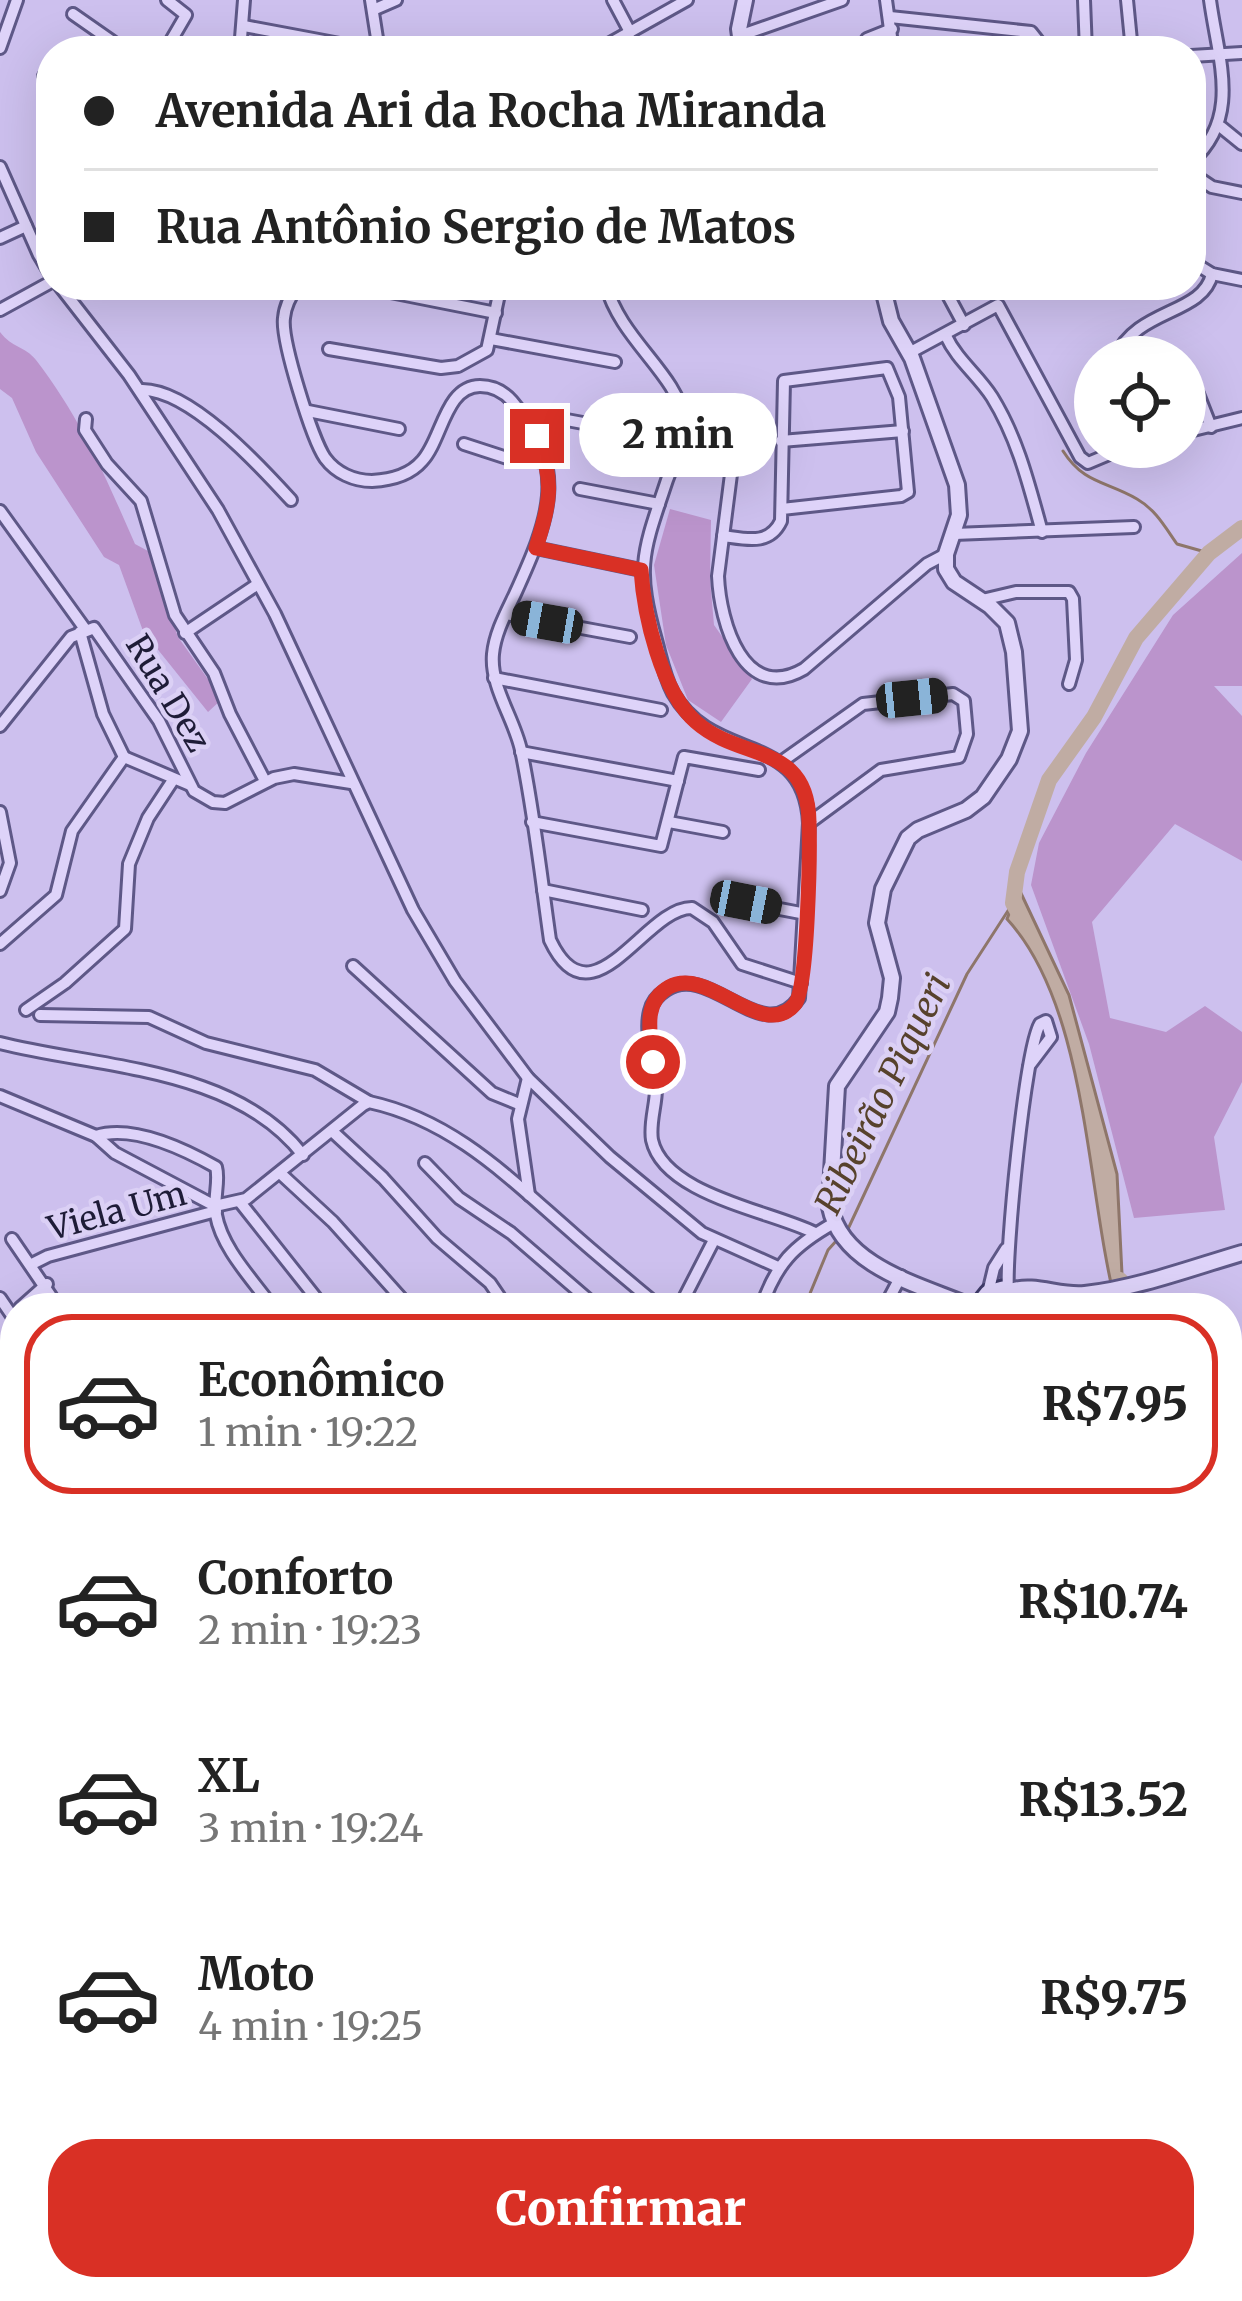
<!DOCTYPE html>
<html lang="pt">
<meta charset="utf-8">
<style>
:root{--surface:#fff;--page:#f2f2f2;--text:#222;--muted:#767676;--line:#e0e0e0;--accent:#d93025}
body{margin:0;font-family:Merriweather,serif;background:var(--page);color:var(--text);height:100vh;display:flex;flex-direction:column;font-size:45px;white-space:nowrap}
*{box-sizing:border-box;margin:0}
p{font-size:39px;color:var(--muted)}
.icon{flex:none;width:66px;height:66px;fill:none;stroke:currentColor;stroke-width:2;stroke-linecap:round;stroke-linejoin:round}
.map{position:relative;flex:1;overflow:hidden}
.drawer{position:absolute;left:0px;top:1293px;width:1242px;height:1008px;display:flex;flex-direction:column;background:var(--surface);border-radius:48px 48px 0 0;box-shadow:0 12px 48px #0002}
.drawer>*{flex:none}
.banner{position:absolute;left:36px;top:36px;width:1170px;height:264px;border-radius:48px;box-shadow:0 12px 48px #0002;display:grid;align-content:center;height:264px;padding:0 48px;background:var(--surface)}
.buttons{position:absolute;left:1074px;top:336px;display:grid;gap:24px}
.buttons a{display:grid;place-items:center;width:132px;height:132px;border-radius:50%;background:var(--surface);box-shadow:0 12px 48px #0002;font-size:60px}
.end{position:absolute;width:54px;height:54px;margin:-27px;border:15px solid #d93025;background:#fff;box-shadow:0 0 0 6px #fff}
.from{border-radius:50%}
.bubble{position:absolute;height:84px;border-radius:42px;background:var(--surface);box-shadow:0 12px 48px #0002;font-size:39px;font-weight:800;line-height:84px;text-align:center}
.car{position:absolute;width:36px;height:72px;margin:-36px -18px;border-radius:15px;box-shadow:0 0 9px 3px #0007;background:linear-gradient(#222 24%,#8ab4d8 0 40%,#222 0 76%,#8ab4d8 0 86%,#222 0)}
.banner b{display:flex;align-items:center;gap:42px;height:114px;font-size:45px}
.banner b+b{border-top:3px solid var(--line)}
.banner i{width:30px;height:30px;background:var(--text)}
ul{padding:21px 0 0;list-style:none}
li{display:flex;align-items:center;gap:36px;height:180px;margin:0 24px 18px;padding:0 24px;border:6px solid transparent;border-radius:48px}
li div{flex:1}
li b{display:block;font-size:45px}
li em{font-style:normal;font-weight:800}
li.active{border-color:var(--accent)}
li>.icon{width:108px;height:108px;stroke-width:1.5}
.cta{display:flex;gap:24px;margin-top:auto;padding:24px 48px}
.cta a{flex:1;height:138px;border-radius:48px;background:var(--accent);color:#fff;font-size:48px;font-weight:800;line-height:138px;text-align:center}
.map>svg:first-child{display:block}
</style>
<div class="map">
<svg width="1242" height="2301" viewBox="0 0 1242 2301">
<rect width="100%" height="100%" fill="#cdc0ee"/>
<g fill="#bb94cc">
<path d="M 0,332 C 12,348 25,346 36,360 C 82,420 105,476 135,544 L 148,551 L 178,637 L 222,699 L 208,712 L 143,631 L 119,565 L 104,557 L 36,452 L 12,398 L 0,389 Z"/>
<polygon points="670,509 711,520 710,580 714,625 752,679 721,722 688,700 666,645 654,565"/>
<polygon points="1242,553 1242,686 1214,686 1242,716 1242,861 1175,824 1092,922 1110,1018 1166,1032 1205,1006 1242,1032 1242,1082 1214,1137 1225,1210 1134,1218 1089,1044 1031,885 1039,843 1086,753 1173,615"/>
</g>
<path fill="#c0aca3" stroke="#8e766a" stroke-width="3" d="M 1019,889 L 1069,995 L 1117,1174 L 1122,1274 L 1137,1308 L 1117,1308 C 1086,1194 1089,1008 1007,919 Z"/>
<g fill="none" stroke-linecap="round" stroke-linejoin="round">
<g stroke="#8e766a" stroke-width="3">
<path d="M 1063,451 C 1084,484 1106,481 1137,499 C 1156,510 1165,527 1177,544 L 1209,553"/>
<polyline points="848,1229 967,974 1013,903"/>
<polyline points="804,1308 828,1250 837,1240"/>
<polyline points="0,1808 15,1809"/>
</g>
<g stroke="#c0aca3" stroke-width="16">
<polyline points="1022,919 1013,903 1017,872 1049,780 1094,717 1136,638 1209,553 1242,528"/>
<polyline points="1120,1280 1142,1308"/>
</g>
<g stroke="#5e5887" stroke-width="16">
<g id="minor">
<polyline points="371,0 379,51"/>
<polyline points="613,0 630,32"/>
<polyline points="886,0 892,44"/>
<polyline points="1084,0 1086,51"/>
<polyline points="1127,0 1132,51"/>
<polyline points="373,10 396,0"/>
<polyline points="73,14 126,51"/>
<polyline points="890,17 1031,32 1046,51"/>
<polyline points="244,26 356,47"/>
<polyline points="739,36 842,0"/>
<polyline points="867,39 892,29"/>
<polyline points="0,48 17,0"/>
<polyline points="165,51 186,15 167,0"/>
<polyline points="240,51 244,0"/>
<polyline points="596,51 687,0"/>
<polyline points="1191,56 1242,53"/>
<polyline points="44,76 51,81"/>
<polyline points="1221,127 1242,144"/>
<path d="M 1191,162 C 1242,117 1218,60 1210,0"/>
<polyline points="0,167 39,255 51,275"/>
<polyline points="1191,173 1212,187 1242,193"/>
<polyline points="0,238 26,226"/>
<polyline points="1191,261 1212,274 1242,280"/>
<polyline points="59,285 129,375 218,510 275,614 413,910 455,981 528,1078 610,1157 702,1233 778,1267"/>
<path d="M 298,285 C 291,295 285,305 284,318 C 281,340 312,439 325,458 C 336,473 354,481 372,481 C 390,480 410,475 422,461 C 442,440 445,386 480,386 C 493,386 503,391 512,401 C 571,469 548,521 515,594 C 506,613 495,633 493,654 C 490,687 514,718 521,750 C 534,812 541,877 550,940 C 592,1029 645,907 692,908 L 713,922 L 742,964 L 801,983"/>
<path d="M 606,285 C 620,339 678,375 683,418 C 685,439 674,461 667,480 C 643,552 635,566 656,640 C 661,658 664,676 673,693 C 714,765 804,729 809,823 L 799,998 C 763,1050 709,960 666,990 C 658,995 652,1002 650,1011 C 644,1034 655,1062 656,1085 C 657,1103 649,1122 652,1140 C 664,1195 771,1211 815,1233"/>
<polyline points="360,286 496,313"/>
<polyline points="943,286 964,325"/>
<polyline points="0,310 51,282"/>
<path d="M 946,336 C 957,360 978,375 992,397 C 1018,439 1029,485 1042,532"/>
<polyline points="491,339 615,362"/>
<polyline points="329,349 441,368 458,366 487,350 501,285"/>
<polyline points="909,353 998,305 1080,457 1088,463 1126,447"/>
<path d="M 1116,357 C 1137,308 1203,315 1212,274"/>
<path d="M 140,390 C 188,387 260,466 291,500"/>
<polyline points="1185,391 1198,394 1211,427"/>
<polyline points="308,411 399,429"/>
<path d="M 683,416 C 709,412 728,414 735,443 L 718,576 C 720,623 744,704 804,669 L 927,564 L 946,554"/>
<polyline points="556,418 680,441"/>
<polyline points="86,419 85,430 107,464 141,501 175,615 214,673 230,714 265,781"/>
<polyline points="1185,432 1242,418"/>
<polyline points="781,441 903,431"/>
<polyline points="464,444 507,458 547,462"/>
<polyline points="580,489 659,504"/>
<polyline points="0,511 85,629"/>
<polyline points="954,534 1134,527"/>
<path d="M 723,536 C 746,539 769,546 781,521 L 784,381 L 887,368 L 899,397 L 908,492 L 901,496 L 782,509"/>
<polyline points="536,548 641,570"/>
<polyline points="982,600 1016,592 1069,592 1073,599 1076,660 1069,684"/>
<polyline points="506,614 630,637"/>
<polyline points="80,632 103,714 124,757"/>
<polyline points="185,633 258,584"/>
<polyline points="494,678 661,710"/>
<polyline points="0,726 71,637 94,628 159,721 194,791 213,802 225,803 274,778 294,774 351,783"/>
<polyline points="521,752 678,781"/>
<polyline points="781,762 863,704 953,694 964,701 967,734 959,757 881,770 809,823"/>
<polyline points="0,812 10,863 0,891"/>
<polyline points="532,822 661,846 684,757 759,770"/>
<polyline points="669,822 723,832"/>
<polyline points="543,890 642,910"/>
<polyline points="728,899 806,914"/>
<polyline points="0,944 56,895 72,831 124,757 190,785"/>
<polyline points="353,966 492,1093 519,1104"/>
<polyline points="26,1010 65,983 125,929 129,864 148,818 173,780"/>
<polyline points="40,1015 149,1017 206,1043 315,1070 369,1102"/>
<path d="M 0,1043 C 99,1068 235,1067 303,1155"/>
<polyline points="528,1078 518,1119 529,1195"/>
<path d="M 0,1096 L 96,1136 L 115,1153 L 215,1206 L 246,1199 L 363,1105 L 369,1102 C 452,1120 507,1176 569,1230 C 599,1257 630,1282 661,1308"/>
<polyline points="332,1131 383,1178 437,1238 490,1283 507,1308"/>
<path d="M 96,1136 C 133,1124 184,1149 216,1167 C 220,1181 213,1198 216,1215 C 222,1249 254,1281 273,1308"/>
<polyline points="425,1163 459,1198 511,1233 598,1308"/>
<polyline points="280,1173 333,1222 410,1308"/>
<polyline points="240,1202 324,1308"/>
<polyline points="12,1239 59,1308"/>
<polyline points="32,1264 48,1256 216,1211"/>
<path d="M 1008,1290 C 1005,1255 1025,1050 1040,1024 L 1046,1021 L 1051,1037 L 1029,1066"/>
<polyline points="988,1293 994,1268 1006,1249"/>
<polyline points="0,1298 15,1320"/>
<polyline points="20,1308 47,1284"/>
<polyline points="679,1308 714,1240"/>
<path d="M 761,1308 C 776,1264 793,1246 834,1223"/>
<polyline points="884,1308 901,1276"/>
<polyline points="0,1385 15,1337"/>
<polyline points="0,1507 15,1504"/>
<polyline points="1227,1558 1242,1573"/>
<polyline points="1227,1595 1242,1597"/>
<polyline points="0,1598 15,1594"/>
<polyline points="4,1718 15,1701"/>
<polyline points="0,1770 15,1777"/>
<polyline points="0,1826 15,1825"/>
<polyline points="0,1926 15,1930"/>
<polyline points="1227,2106 1242,2103"/>
<polyline points="1227,2206 1242,2221"/>
<polyline points="167,2286 171,2301"/>
<polyline points="674,2286 716,2301"/>
<polyline points="1041,2286 1053,2301"/>
<polyline points="1187,2286 1201,2301"/>
<polyline points="0,2291 40,2295"/>
<polyline points="359,2301 360,2301"/>
<polyline points="797,2301 802,2286"/>
<polyline points="935,2301 940,2286"/>
</g>
</g>
<g stroke="#5e5887" stroke-width="20">
<g id="tertiary">
<polyline points="742,51 739,29 745,0"/>
<path d="M 882,285 L 891,321 L 912,358 L 957,485 L 959,515 L 946,554 L 946,569 L 954,582 L 990,606 L 1007,623 L 1014,652 L 1020,731 L 1009,759 L 983,797 L 966,810 L 918,830 L 908,838 L 883,889 L 877,923 L 892,978 L 890,998 L 887,1012 L 837,1086 L 830,1207 C 842,1268 924,1286 974,1308"/>
<path d="M 1010,1291 C 1036,1283 1059,1297 1085,1294 C 1138,1288 1191,1268 1242,1253"/>
<polyline points="0,1623 15,1623"/>
</g>
</g>
<g stroke="#3f3b69" stroke-width="21">
<g id="secondary">
<polyline points="976,1308 988,1293 1003,1289 1018,1297 1025,1308"/>
<polyline points="1227,1473 1242,1473"/>
<polyline points="551,2301 553,2286"/>
</g>
</g>
<use href="#minor" stroke="#ded3f9" stroke-width="10"/>
<use href="#tertiary" stroke="#ded3f9" stroke-width="14"/>
<use href="#secondary" stroke="#ded3f9" stroke-width="15"/>
</g>
<g fill="none" stroke-linecap="round" stroke-linejoin="round">
<path stroke="#d93025" stroke-width="15" d="M 537,436 C 555,482 550,502 536,548 L 641,570 C 644,615 661,691 696,722 C 741,762 808,742 809,822 C 810,850 808,987 795,1004 C 763,1043 709,965 669,987 C 641,1003 651,1035 653,1062"/>
</g>
<g text-anchor="middle" dominant-baseline="central" stroke-width="9" stroke-linejoin="round" paint-order="stroke">
<g font-size="33" fill="#1e1c37" stroke="#dbd0f5">
<text transform="translate(168 693) rotate(59)">Rua Dez</text>
<text transform="translate(117 1211) rotate(-15)">Viela Um</text>
</g>
<g font-size="36" font-style="italic" fill="#57422c" stroke="#dbd0f5">
<text transform="translate(883 1094) rotate(-64)">Ribeirão Piqueri</text>
</g>
</g>
</svg>
<div class="buttons">
<a><svg class="icon" aria-label="locate" viewBox="0 0 24 24"><circle cx="12" cy="12" r="6"/><path d="M12 2v4M12 18v4M2 12h4M18 12h4"/></svg></a>
</div>
<i class="end from" style="left:653px;top:1062px"></i>
<i class="end" style="left:537px;top:436px"></i>
<div class="bubble" style="left:579px;top:393px;width:198px">2 min</div>
<i class="car" style="left:547px;top:622px;rotate:280deg"></i>
<i class="car" style="left:912px;top:698px;rotate:84deg"></i>
<i class="car" style="left:746px;top:902px;rotate:101deg"></i>
<div class="banner">
<b><i class="from"></i>Avenida Ari da Rocha Miranda</b>
<b><i></i>Rua Antônio Sergio de Matos</b>
</div>
<section class="drawer">
<ul>
<li class="active"><svg class="icon" aria-label="car" viewBox="0 0 24 24"><path d="M5 17H2v-5l4-1 3-4h7l3 4 3 1v5h-3M9 17h6M6 11h13"/><circle cx="7" cy="17" r="2"/><circle cx="17" cy="17" r="2"/></svg><div><b>Econômico</b><p>1 min · 19:22</p></div><em>R$7.95</em></li>
<li><svg class="icon" aria-label="car" viewBox="0 0 24 24"><path d="M5 17H2v-5l4-1 3-4h7l3 4 3 1v5h-3M9 17h6M6 11h13"/><circle cx="7" cy="17" r="2"/><circle cx="17" cy="17" r="2"/></svg><div><b>Conforto</b><p>2 min · 19:23</p></div><em>R$10.74</em></li>
<li><svg class="icon" aria-label="car" viewBox="0 0 24 24"><path d="M5 17H2v-5l4-1 3-4h7l3 4 3 1v5h-3M9 17h6M6 11h13"/><circle cx="7" cy="17" r="2"/><circle cx="17" cy="17" r="2"/></svg><div><b>XL</b><p>3 min · 19:24</p></div><em>R$13.52</em></li>
<li><svg class="icon" aria-label="car" viewBox="0 0 24 24"><path d="M5 17H2v-5l4-1 3-4h7l3 4 3 1v5h-3M9 17h6M6 11h13"/><circle cx="7" cy="17" r="2"/><circle cx="17" cy="17" r="2"/></svg><div><b>Moto</b><p>4 min · 19:25</p></div><em>R$9.75</em></li>
</ul>
<div class="cta"><a>Confirmar</a></div>
</section>
</div>
